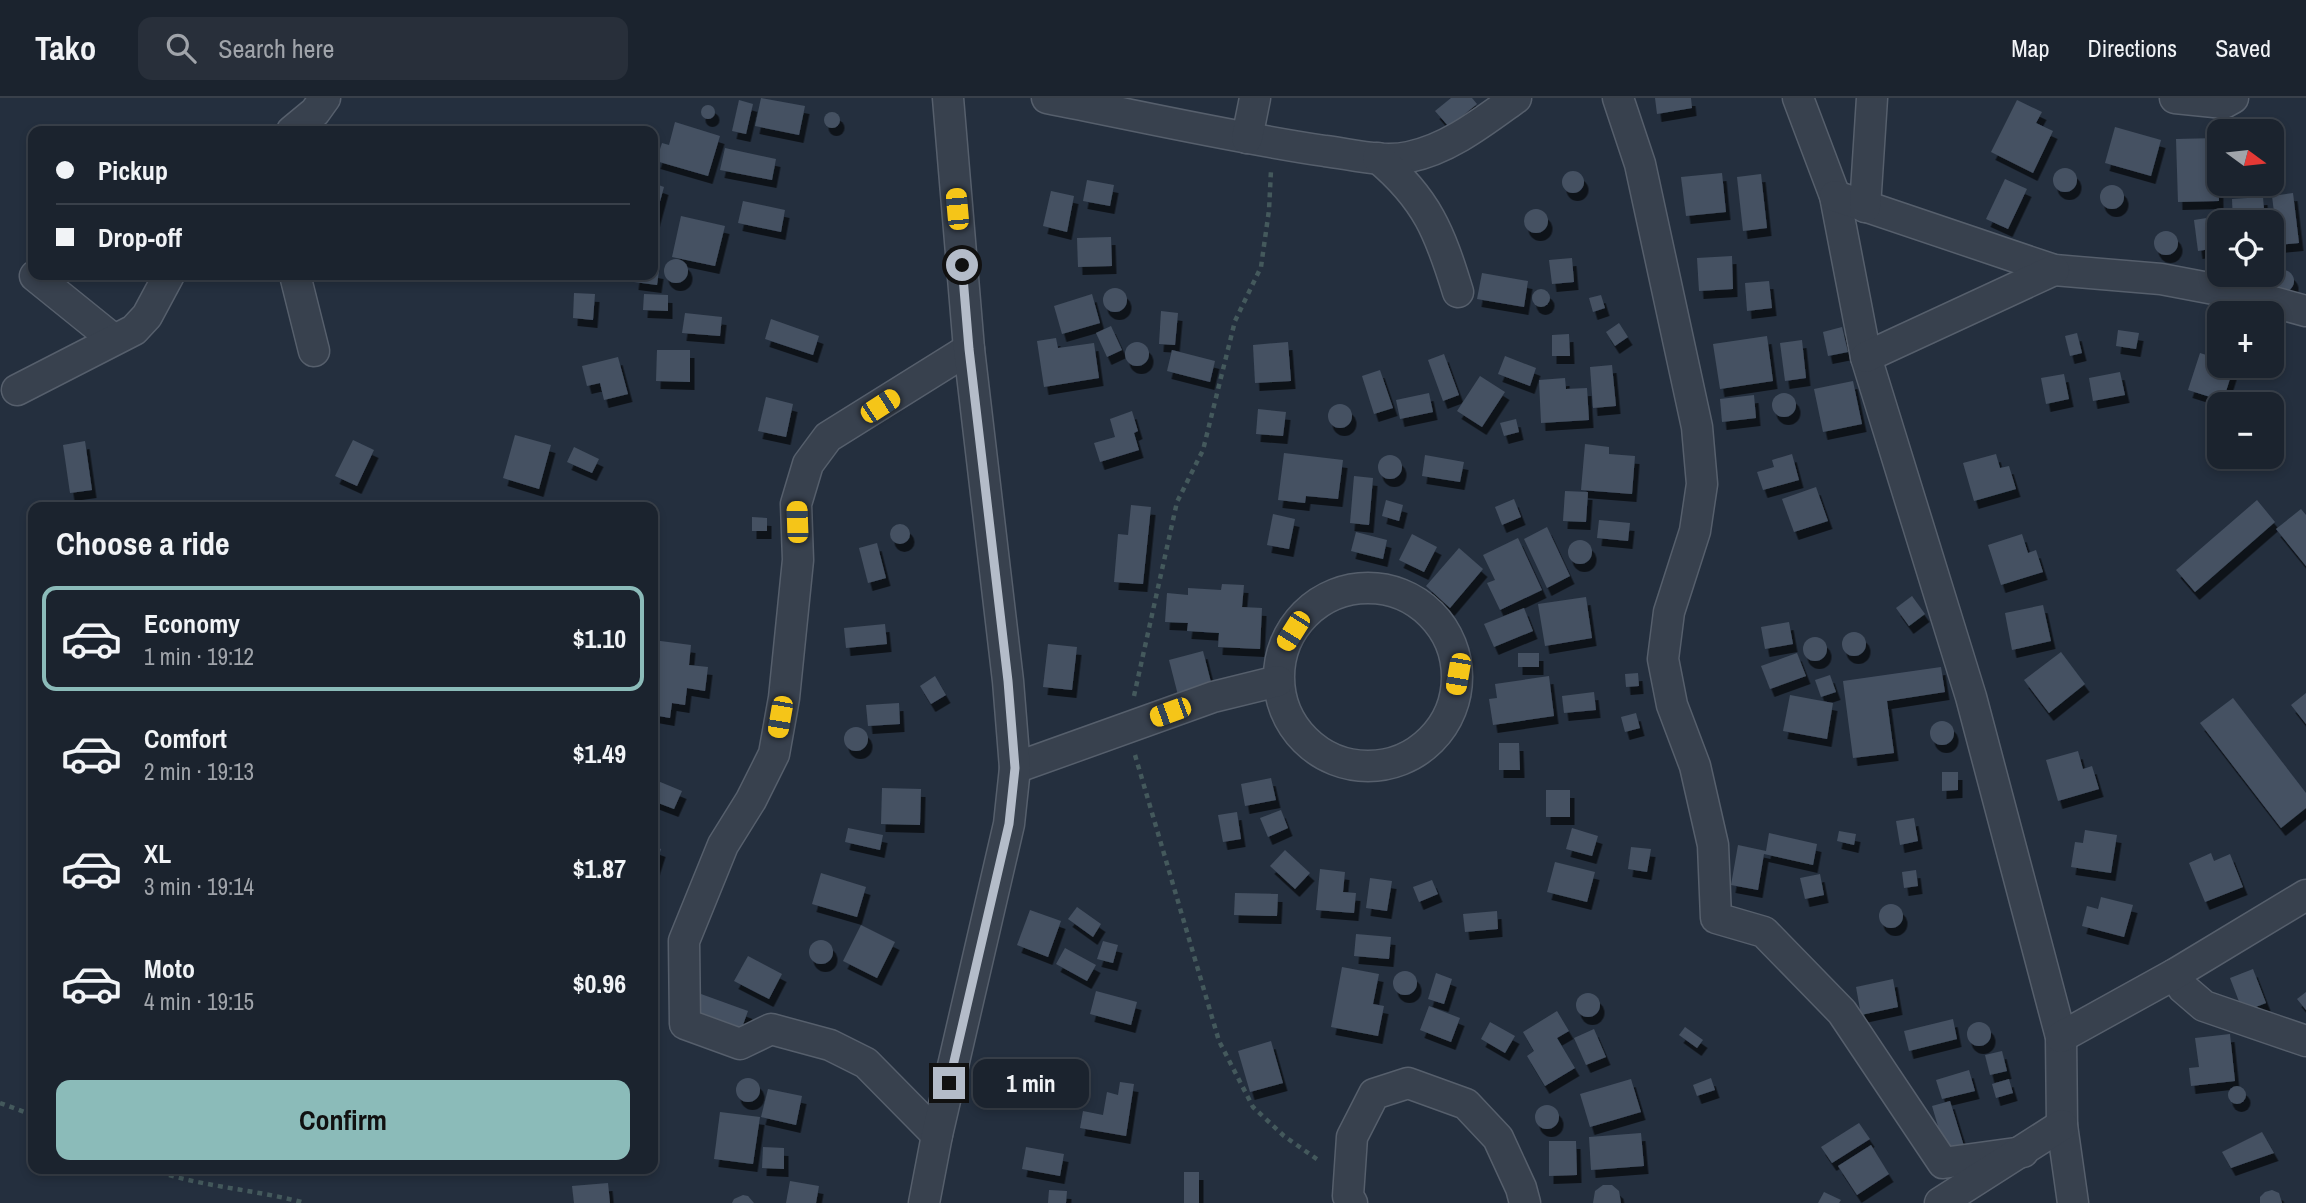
<!DOCTYPE html>
<meta charset="utf-8">
<style>
:root{--surface:#1b232e;--page:#282f3a;--text:#f1f3f6;--muted:#a0a4aa;--line:#39404a;--accent:#8bbbb9}
body{margin:0;font-family:"Archivo Narrow",sans-serif;background:var(--page);color:var(--text);height:100vh;display:flex;flex-direction:column;font-size:26px;white-space:nowrap}
*{box-sizing:border-box;margin:0}
p{font-size:23px;color:var(--muted)}
.icon{flex:none;width:38px;height:38px;fill:none;stroke:currentColor;stroke-width:2;stroke-linecap:round;stroke-linejoin:round}
.map{position:relative;flex:1;overflow:hidden}
.side{position:absolute;left:28px;top:404px;width:630px;height:672px;display:flex;flex-direction:column;background:var(--surface);border-radius:14px;box-shadow:0 4px 10px #0003,0 0 0 2px var(--line)}
.side>*{flex:none}
.banner{position:absolute;left:28px;top:28px;width:630px;height:154px;border-radius:14px;box-shadow:0 4px 10px #0003,0 0 0 2px var(--line);display:grid;align-content:center;height:154px;padding:0 28px;background:var(--surface)}
.needle{width:46px;rotate:105deg}
.tools{position:absolute;left:2207px;top:21px;display:grid;gap:14px}
.tools a{display:grid;place-items:center;width:77px;height:77px;border-radius:14px;background:var(--surface);box-shadow:0 4px 10px #0003,0 0 0 2px var(--line);font-size:35px}
.end{position:absolute;width:32px;height:32px;margin:-16px;border:9px solid #b4bcc9;background:#111;box-shadow:0 0 0 4px #111}
.from{border-radius:50%}
.bubble{position:absolute;height:49px;border-radius:14px;background:var(--surface);box-shadow:0 4px 10px #0003,0 0 0 2px var(--line);font-size:23px;font-weight:800;line-height:49px;text-align:center}
.car{position:absolute;width:21px;height:42px;margin:-21px -10px;border-radius:9px;box-shadow:0 0 5px 2px #0007;background:linear-gradient(#f5c518 24%,#345 0 40%,#f5c518 0 76%,#345 0 86%,#f5c518 0)}
.banner b{display:flex;align-items:center;gap:24px;height:66px;font-size:26px}
.banner b+b{border-top:2px solid var(--line)}
.banner i{width:18px;height:18px;background:var(--text)}
ul{padding:0;list-style:none}
li{display:flex;align-items:center;gap:21px;height:105px;margin:0 14px 10px;padding:0 14px;border:4px solid transparent;border-radius:14px}
li div{flex:1}
li b{display:block;font-size:26px}
li em{font-style:normal;font-weight:800}
li.on{border-color:var(--accent)}
li>.icon{width:63px;height:63px;stroke-width:1.5}
h2{padding:0 28px;font-size:32px;line-height:84px}
.button{display:flex;gap:14px;margin-top:auto;padding:14px 28px}
.button a{flex:1;height:80px;border-radius:14px;background:var(--accent);color:#111;font-size:28px;font-weight:800;line-height:80px;text-align:center}
header{display:flex;align-items:center;gap:42px;box-sizing:border-box;height:98px;padding:0 35px;background:var(--surface);border-bottom:2px solid var(--line)}
header strong{font-size:33px}
nav{display:flex;gap:38px;margin-inline-start:auto;font-size:24px}
.search{width:490px;height:63px;background:var(--page);display:flex;align-items:center;gap:18px;box-sizing:border-box;padding:0 24px;border-radius:14px;color:var(--muted);font-size:26px}
.map>svg:first-child{display:block}
</style>
<header>
<strong>Tako</strong>
<div class="search"><svg class="icon" aria-label="search" viewBox="0 0 24 24"><circle cx="10" cy="10" r="6"/><path d="M15 15l6 6"/></svg>Search here</div>
<nav><a>Map</a><a>Directions</a><a>Saved</a></nav>
</header>
<div class="map">
<svg width="2306" height="1105" viewBox="0 0 2306 1105">
<defs>
<filter id="shadow"><feDropShadow dx="4.5" dy="8" stdDeviation="0" flood-color="#0009"/></filter>
</defs>
<rect width="100%" height="100%" fill="#242f3e"/>
<g fill="#455162" filter="url(#shadow)">
<polygon points="761,0 805,8 799,37 755,28"/>
<polygon points="1451,0 1472,0 1477,6 1449,29 1435,13"/>
<polygon points="1655,0 1691,0 1692,10 1657,16"/>
<polygon points="739,2 753,6 746,36 732,33"/>
<polygon points="2017,2 2042,14 2036,25 2053,33 2033,75 1991,54"/>
<circle cx="708" cy="14" r="7"/>
<circle cx="832" cy="22" r="8"/>
<polygon points="675,24 720,38 708,78 656,63 662,45 669,47"/>
<polygon points="2115,29 2161,42 2151,78 2105,65"/>
<polygon points="2218,40 2219,103 2178,104 2176,41"/>
<polygon points="725,50 776,61 772,82 720,72"/>
<circle cx="2065" cy="82" r="12"/>
<circle cx="1573" cy="84" r="11"/>
<polygon points="1722,75 1726,114 1686,118 1681,79"/>
<polygon points="1761,76 1767,130 1743,133 1737,79"/>
<polygon points="2005,81 2027,91 2008,131 1986,121"/>
<polygon points="1087,82 1114,87 1110,108 1083,103"/>
<polygon points="653,85 664,89 654,125 653,125"/>
<polygon points="2227,86 2245,86 2245,90 2227,91"/>
<circle cx="2112" cy="99" r="12"/>
<polygon points="1051,93 1074,98 1067,134 1043,128"/>
<polygon points="2293,95 2299,145 2278,147 2272,98"/>
<polygon points="2263,99 2265,124 2233,124 2232,101"/>
<polygon points="743,103 785,112 781,134 738,125"/>
<circle cx="1536" cy="123" r="12"/>
<polygon points="681,118 725,128 715,168 672,159"/>
<polygon points="2213,119 2217,150 2198,153 2194,122"/>
<circle cx="2166" cy="145" r="12"/>
<polygon points="1111,139 1112,168 1078,169 1077,140"/>
<polygon points="1732,158 1733,191 1699,193 1697,160"/>
<polygon points="1572,160 1574,184 1552,186 1549,162"/>
<circle cx="676" cy="173" r="12"/>
<circle cx="2283" cy="183" r="11"/>
<polygon points="653,172 659,173 657,187 634,184 635,177 653,177"/>
<polygon points="1482,175 1528,183 1524,209 1477,201"/>
<polygon points="1769,183 1772,210 1747,213 1745,185"/>
<circle cx="1115" cy="202" r="12"/>
<circle cx="1541" cy="200" r="9"/>
<polygon points="574,195 595,196 593,222 573,220"/>
<polygon points="644,196 668,197 668,213 643,212"/>
<polygon points="1092,196 1100,225 1062,236 1054,208"/>
<polygon points="1601,197 1605,210 1593,214 1589,200"/>
<polygon points="1161,213 1178,215 1175,247 1159,246"/>
<polygon points="685,215 722,219 720,238 682,235"/>
<polygon points="771,221 819,238 813,257 765,241"/>
<polygon points="1619,225 1628,239 1615,248 1606,234"/>
<polygon points="1111,228 1122,252 1107,259 1096,235"/>
<polygon points="1842,229 1848,254 1828,258 1823,234"/>
<polygon points="2118,232 2139,235 2136,251 2116,248"/>
<polygon points="2077,235 2082,255 2070,258 2065,238"/>
<polygon points="1569,236 1570,258 1552,258 1552,237"/>
<polygon points="1767,238 1773,283 1720,291 1713,246"/>
<polygon points="1056,240 1058,250 1094,245 1099,280 1044,289 1037,243"/>
<polygon points="1802,242 1806,280 1785,283 1780,245"/>
<polygon points="1288,244 1291,283 1255,285 1253,247"/>
<circle cx="1137" cy="256" r="12"/>
<polygon points="657,252 690,252 690,284 656,283"/>
<polygon points="1172,252 1215,263 1210,284 1167,273"/>
<polygon points="2200,255 2219,261 2219,268 2234,268 2223,303 2188,292"/>
<polygon points="1444,256 1459,297 1443,303 1428,262"/>
<polygon points="1505,258 1536,270 1530,288 1498,276"/>
<polygon points="618,259 628,296 604,302 600,285 587,288 582,268"/>
<polygon points="1612,267 1616,308 1593,310 1590,269"/>
<polygon points="1380,272 1393,310 1374,316 1362,278"/>
<polygon points="2120,274 2125,297 2093,303 2089,280"/>
<polygon points="2064,276 2069,301 2046,306 2041,280"/>
<polygon points="1480,278 1505,294 1482,329 1457,313"/>
<polygon points="1565,280 1566,291 1587,290 1589,322 1541,325 1539,282"/>
<polygon points="1853,283 1862,326 1823,334 1814,291"/>
<polygon points="1429,295 1433,314 1400,321 1396,302"/>
<circle cx="1784" cy="307" r="12"/>
<polygon points="1754,297 1756,320 1722,324 1720,301"/>
<polygon points="766,299 793,306 786,339 758,333"/>
<circle cx="1340" cy="318" r="12"/>
<polygon points="1258,311 1286,314 1283,338 1256,336"/>
<polygon points="1132,313 1138,333 1134,335 1139,352 1100,364 1094,345 1115,339 1110,321"/>
<polygon points="1516,321 1519,334 1504,338 1500,325"/>
<polygon points="515,337 551,347 539,391 503,380"/>
<polygon points="353,342 374,352 357,388 335,378"/>
<polygon points="85,343 92,392 70,395 63,347"/>
<polygon points="1585,346 1609,349 1609,356 1635,358 1632,396 1581,392"/>
<polygon points="574,349 599,361 592,375 567,364"/>
<polygon points="1284,355 1343,362 1338,401 1306,398 1305,405 1278,402"/>
<polygon points="1792,356 1799,382 1763,392 1757,374 1774,369 1772,362"/>
<polygon points="1996,356 2000,370 2009,368 2016,391 1974,403 1963,365"/>
<polygon points="1425,357 1464,364 1460,384 1422,378"/>
<circle cx="1390" cy="369" r="12"/>
<polygon points="1354,378 1373,380 1369,427 1350,425"/>
<polygon points="1816,389 1828,423 1794,434 1782,401"/>
<polygon points="1565,393 1588,394 1586,424 1563,423"/>
<polygon points="1514,401 1521,419 1502,427 1495,409"/>
<polygon points="1386,402 1403,407 1399,423 1382,418"/>
<polygon points="2257,402 2275,424 2195,494 2176,472"/>
<polygon points="94,403 123,404 123,410 94,410"/>
<polygon points="1131,407 1151,409 1143,486 1114,484 1118,436 1128,437"/>
<polygon points="2301,411 2306,417 2306,468 2276,431"/>
<polygon points="1273,416 1295,421 1289,451 1267,447"/>
<polygon points="752,419 767,420 767,433 752,433"/>
<polygon points="1599,422 1630,425 1628,443 1597,440"/>
<circle cx="900" cy="436" r="10"/>
<polygon points="1547,429 1570,478 1547,490 1524,441"/>
<polygon points="1356,434 1387,442 1383,461 1351,453"/>
<polygon points="1412,436 1437,449 1424,474 1399,462"/>
<polygon points="2022,436 2028,455 2036,452 2043,474 2001,487 1988,447"/>
<polygon points="1518,440 1542,492 1500,512 1487,485 1495,482 1483,457"/>
<circle cx="1580" cy="454" r="12"/>
<polygon points="877,445 886,480 868,485 859,450"/>
<polygon points="1459,450 1483,471 1450,510 1426,488"/>
<polygon points="1222,486 1244,487 1242,509 1262,510 1260,551 1218,549 1219,535 1187,533 1188,525 1165,524 1167,495 1188,497 1188,490 1221,492"/>
<polygon points="1912,498 1925,516 1909,528 1896,510"/>
<polygon points="1586,499 1592,540 1545,548 1538,506"/>
<polygon points="2043,507 2051,543 2012,552 2005,515"/>
<polygon points="1524,510 1533,533 1494,549 1484,526"/>
<polygon points="1789,524 1793,546 1765,551 1761,529"/>
<polygon points="885,526 887,546 846,550 844,530"/>
<circle cx="1854" cy="546" r="12"/>
<circle cx="1815" cy="551" r="12"/>
<polygon points="653,542 691,547 689,567 708,569 705,593 687,590 685,607 672,605 670,620 653,617"/>
<polygon points="1048,546 1077,549 1072,592 1043,589"/>
<polygon points="1203,553 1213,592 1179,601 1169,562"/>
<polygon points="2061,554 2085,586 2049,615 2024,582"/>
<rect x="1518" y="555" width="21" height="14"/>
<polygon points="1797,555 1806,578 1770,591 1761,568"/>
<polygon points="1941,569 1945,594 1887,603 1894,655 1853,660 1843,583"/>
<polygon points="1638,575 1639,588 1626,589 1625,576"/>
<polygon points="1830,577 1836,594 1821,599 1815,582"/>
<polygon points="935,578 946,597 931,606 920,588"/>
<polygon points="1549,578 1554,618 1493,627 1489,601 1497,600 1495,586"/>
<polygon points="1594,594 1596,612 1564,615 1562,598"/>
<polygon points="2306,595 2306,626 2291,607"/>
<polygon points="1790,597 1833,605 1827,641 1783,633"/>
<polygon points="2233,600 2306,695 2306,710 2281,730 2200,625"/>
<polygon points="899,605 900,626 868,628 866,607"/>
<polygon points="1636,615 1640,630 1625,634 1621,619"/>
<circle cx="1942" cy="635" r="12"/>
<circle cx="856" cy="641" r="12"/>
<polygon points="1499,645 1519,645 1520,672 1499,672"/>
<polygon points="2078,653 2083,671 2092,668 2099,691 2058,703 2046,662"/>
<polygon points="1942,674 1958,674 1958,692 1942,693"/>
<polygon points="1271,680 1276,702 1245,708 1241,686"/>
<polygon points="653,681 682,693 674,711 653,703"/>
<polygon points="882,690 921,691 920,727 881,726"/>
<rect x="1546" y="692" width="24" height="27"/>
<polygon points="1281,712 1288,730 1268,739 1260,720"/>
<polygon points="1237,714 1241,741 1223,744 1218,717"/>
<polygon points="1914,720 1918,743 1900,747 1896,723"/>
<polygon points="848,730 883,737 880,752 845,744"/>
<polygon points="1572,730 1598,738 1592,758 1566,751"/>
<polygon points="2085,732 2117,737 2111,775 2071,769 2075,744 2083,745"/>
<polygon points="1839,733 1856,736 1854,747 1837,743"/>
<polygon points="1769,735 1817,746 1813,767 1764,756 1758,792 1731,787 1738,747 1766,753"/>
<polygon points="653,748 661,751 653,776"/>
<polygon points="1631,749 1651,751 1647,774 1628,771"/>
<polygon points="1285,752 1310,775 1295,791 1270,768"/>
<polygon points="2211,755 2214,763 2230,756 2243,789 2205,804 2189,765"/>
<polygon points="1555,764 1595,774 1587,804 1547,794"/>
<polygon points="1320,771 1345,774 1343,794 1356,795 1354,815 1316,812"/>
<polygon points="1916,772 1918,788 1904,790 1902,774"/>
<polygon points="821,775 866,789 857,819 812,806"/>
<polygon points="1820,776 1824,797 1805,801 1800,780"/>
<polygon points="1370,780 1392,783 1387,813 1366,810"/>
<polygon points="1432,782 1438,796 1419,804 1413,789"/>
<polygon points="1235,795 1278,796 1277,818 1234,817"/>
<polygon points="2101,799 2133,807 2124,839 2082,828 2087,808 2098,811"/>
<circle cx="1891" cy="818" r="12"/>
<polygon points="1077,809 1101,826 1093,839 1068,821"/>
<polygon points="1030,812 1061,823 1048,859 1017,847"/>
<polygon points="1497,813 1498,831 1465,834 1463,816"/>
<polygon points="861,827 895,844 877,880 843,863"/>
<polygon points="1356,836 1391,839 1389,861 1354,858"/>
<circle cx="821" cy="854" r="12"/>
<polygon points="1103,843 1118,847 1113,865 1097,861"/>
<polygon points="1065,850 1096,867 1087,883 1056,866"/>
<polygon points="748,858 782,876 769,901 734,883"/>
<polygon points="1342,869 1379,876 1373,906 1384,908 1378,938 1331,929"/>
<polygon points="2253,871 2266,905 2243,914 2230,880"/>
<circle cx="1405" cy="885" r="12"/>
<polygon points="1436,875 1452,881 1444,906 1428,901"/>
<polygon points="1893,881 1898,909 1861,917 1856,889"/>
<polygon points="1096,893 1137,904 1131,927 1090,916"/>
<polygon points="2306,894 2306,912 2297,901"/>
<circle cx="1588" cy="907" r="12"/>
<polygon points="701,896 748,913 739,938 692,921"/>
<polygon points="1429,908 1460,920 1451,944 1420,932"/>
<polygon points="1557,913 1569,933 1557,940 1575,970 1545,988 1527,958 1534,953 1523,934"/>
<polygon points="1953,921 1957,941 1909,953 1904,933"/>
<polygon points="1490,924 1515,938 1505,955 1481,941"/>
<circle cx="1979" cy="936" r="12"/>
<polygon points="1685,929 1703,942 1697,950 1679,937"/>
<polygon points="1594,931 1606,959 1586,967 1574,940"/>
<polygon points="2230,936 2235,983 2191,988 2189,970 2199,969 2195,940"/>
<polygon points="1271,943 1283,985 1250,994 1238,953"/>
<polygon points="2002,953 2007,973 1990,977 1985,957"/>
<polygon points="1969,972 1975,993 1942,1001 1936,982"/>
<polygon points="1711,980 1715,992 1697,998 1693,987"/>
<circle cx="748" cy="992" r="12"/>
<polygon points="1631,981 1641,1014 1590,1029 1580,996"/>
<polygon points="2009,981 2013,995 1996,1000 1992,986"/>
<polygon points="1120,984 1134,986 1126,1038 1080,1030 1083,1013 1103,1017 1107,994 1118,997"/>
<circle cx="2237" cy="997" r="9"/>
<polygon points="768,991 802,998 796,1027 761,1019"/>
<polygon points="1950,1003 1964,1048 1946,1055 1932,1008"/>
<circle cx="1547" cy="1019" r="12"/>
<polygon points="720,1014 760,1019 753,1066 714,1061"/>
<polygon points="1859,1025 1870,1041 1832,1065 1821,1049"/>
<polygon points="2262,1034 2274,1055 2231,1070 2222,1054"/>
<polygon points="1641,1035 1644,1068 1591,1072 1589,1039"/>
<polygon points="1549,1043 1576,1043 1577,1077 1549,1078"/>
<polygon points="1871,1047 1889,1076 1857,1097 1838,1068"/>
<polygon points="763,1049 784,1050 784,1071 762,1070"/>
<polygon points="1026,1049 1064,1056 1060,1078 1022,1071"/>
<rect x="1184" y="1074" width="15" height="31"/>
<polygon points="790,1083 819,1088 816,1105 786,1105"/>
<polygon points="608,1085 610,1105 574,1105 572,1088"/>
<polygon points="1603,1087 1612,1087 1619,1093 1621,1105 1593,1105 1595,1093"/>
<polygon points="1049,1092 1067,1093 1066,1105 1048,1105"/>
<polygon points="2272,1092 2279,1095 2282,1105 2260,1105 2260,1099 2265,1094"/>
<polygon points="1824,1094 1841,1102 1839,1105 1818,1105"/>
<polygon points="743,1097 748,1098 754,1105 732,1105 734,1101"/>
</g>
<g fill="none" stroke-linecap="round" stroke-linejoin="round">
<g stroke="#565f6c" stroke-width="33">
<g id="minor">
<path d="M 1047,0 C 1139,18 1231,39 1325,53 C 1351,56 1382,65 1409,59 C 1449,51 1484,23 1516,0"/>
<polyline points="1618,0 1640,66 1697,329 1702,386 1695,433 1669,514 1663,561 1672,607 1695,668 1713,747 1716,820 1764,834 1842,914 1943,1065 2023,1054"/>
<polyline points="1798,0 1835,98 1866,259 1971,599 2061,939 2062,1027 2073,1105"/>
<polyline points="2175,0 2224,5 2233,0"/>
<polyline points="292,33 315,14 325,0"/>
<polyline points="1247,40 1255,0"/>
<path d="M 1378,60 C 1427,101 1440,135 1458,194"/>
<polyline points="1835,98 2054,172 2161,181 2251,198 2306,213"/>
<polyline points="1865,109 1872,0"/>
<polyline points="295,177 314,253"/>
<polyline points="35,178 113,241"/>
<polyline points="1866,259 2054,172"/>
<polyline points="17,292 134,232 147,218 169,177"/>
<circle cx="1368" cy="579" r="89"/>
<polyline points="1015,670 1213,599 1278,583"/>
<polyline points="2175,876 2183,890 2204,908 2306,943"/>
<polyline points="2061,939 2175,876 2306,797"/>
<polyline points="937,1037 866,965 830,947 771,931 740,946 685,926 684,843 723,747 751,702 774,656 784,600 798,462 796,406 808,366 828,339 969,251"/>
<polyline points="924,1105 937,1037 1009,726 1015,670 1008,583 969,251 948,0"/>
<polyline points="1352,1105 1348,1098 1352,1039 1374,996 1408,985 1466,1006 1498,1040 1521,1090 1525,1105"/>
<polyline points="1940,1105 2062,1027"/>
</g>
</g>
<g stroke="#44595c" stroke-width="4.5" stroke-dasharray="5 5" stroke-linecap="butt">
<polyline points="1134,598 1177,404 1203,352 1235,223 1261,169 1269,112 1271,72"/>
<polyline points="1135,657 1219,943 1253,1009 1284,1038 1321,1064"/>
<polyline points="0,1005 33,1017"/>
<path d="M 150,1071 C 200,1089 254,1091 305,1105"/>
</g>
<use href="#minor" stroke="#38414e" stroke-width="30"/>
</g>
<g fill="none" stroke-linecap="round" stroke-linejoin="round">
<polyline stroke="#b4bcc9" stroke-width="9" points="949,985 1009,726 1015,670 1008,583 969,251 962,167"/>
</g>
</svg>
<div class="tools">
<a><svg class="needle" viewBox="-14 -14 28 28"><path d="M0-13l5 13h-10z" fill="#e53935"/><path d="M0 13l5-13h-10z" fill="#a0a4aa"/></svg></a>
<a><svg class="icon" aria-label="locate" viewBox="0 0 24 24"><circle cx="12" cy="12" r="6"/><path d="M12 2v4M12 18v4M2 12h4M18 12h4"/></svg></a>
<a>+</a>
<a>−</a>
</div>
<i class="end from" style="left:962px;top:167px"></i>
<i class="end" style="left:949px;top:985px"></i>
<div class="bubble" style="left:973px;top:961px;width:116px">1 min</div>
<i class="car" style="left:957px;top:111px;rotate:355deg"></i>
<i class="car" style="left:880px;top:308px;rotate:57deg"></i>
<i class="car" style="left:797px;top:424px;rotate:358deg"></i>
<i class="car" style="left:1293px;top:533px;rotate:212deg"></i>
<i class="car" style="left:1458px;top:576px;rotate:190deg"></i>
<i class="car" style="left:1170px;top:614px;rotate:250deg"></i>
<i class="car" style="left:780px;top:619px;rotate:190deg"></i>
<div class="banner">
<b><i class="from"></i>Pickup</b>
<b><i></i>Drop-off</b>
</div>
<section class="side">
<h2>Choose a ride</h2>
<ul>
<li class="on"><svg class="icon" aria-label="car" viewBox="0 0 24 24"><path d="M5 17H2v-5l4-1 3-4h7l3 4 3 1v5h-3M9 17h6M6 11h13"/><circle cx="7" cy="17" r="2"/><circle cx="17" cy="17" r="2"/></svg><div><b>Economy</b><p>1 min · 19:12</p></div><em>$1.10</em></li>
<li><svg class="icon" aria-label="car" viewBox="0 0 24 24"><path d="M5 17H2v-5l4-1 3-4h7l3 4 3 1v5h-3M9 17h6M6 11h13"/><circle cx="7" cy="17" r="2"/><circle cx="17" cy="17" r="2"/></svg><div><b>Comfort</b><p>2 min · 19:13</p></div><em>$1.49</em></li>
<li><svg class="icon" aria-label="car" viewBox="0 0 24 24"><path d="M5 17H2v-5l4-1 3-4h7l3 4 3 1v5h-3M9 17h6M6 11h13"/><circle cx="7" cy="17" r="2"/><circle cx="17" cy="17" r="2"/></svg><div><b>XL</b><p>3 min · 19:14</p></div><em>$1.87</em></li>
<li><svg class="icon" aria-label="car" viewBox="0 0 24 24"><path d="M5 17H2v-5l4-1 3-4h7l3 4 3 1v5h-3M9 17h6M6 11h13"/><circle cx="7" cy="17" r="2"/><circle cx="17" cy="17" r="2"/></svg><div><b>Moto</b><p>4 min · 19:15</p></div><em>$0.96</em></li>
</ul>
<div class="button"><a>Confirm</a></div>
</section>
</div>
